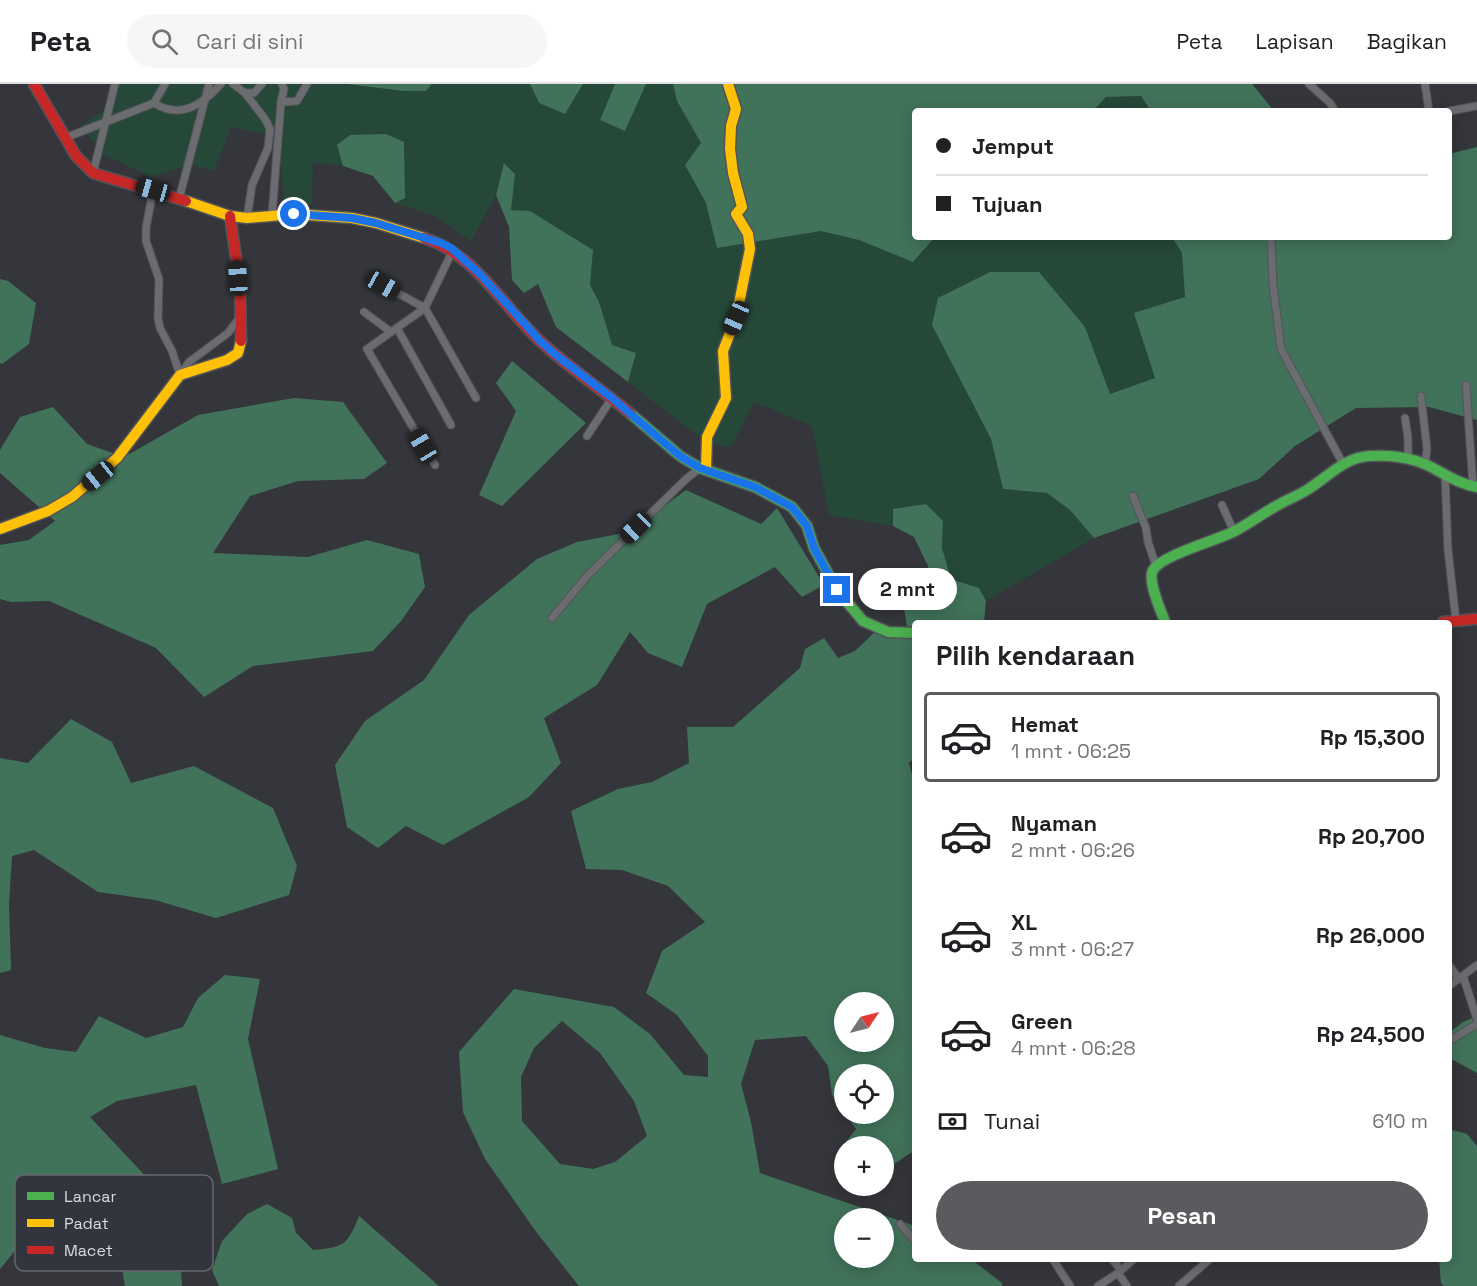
<!DOCTYPE html>
<html lang="id">
<meta charset="utf-8">
<style>
:root{--surface:#fff;--page:#f6f6f6;--text:#202124;--muted:#757577;--line:#e0e0e0;--accent:#595b5e}
body{margin:0;font-family:"Space Grotesk",sans-serif;background:var(--page);color:var(--text);height:100vh;display:flex;flex-direction:column;font-size:22px;white-space:nowrap}
*{box-sizing:border-box;margin:0}
p{font-size:20px;color:var(--muted)}
.icon{flex:none;width:33px;height:33px;fill:none;stroke:currentColor;stroke-width:2;stroke-linecap:round;stroke-linejoin:round}
.map{position:relative;flex:1;overflow:hidden}
.sheet{position:absolute;left:912px;top:536px;width:540px;height:642px;display:flex;flex-direction:column;background:var(--surface);border-radius:6px;box-shadow:0 3px 15px #0003}
.sheet>*{flex:none}
.top-card{position:absolute;left:912px;top:24px;width:540px;height:132px;border-radius:6px;box-shadow:0 3px 15px #0003;display:grid;align-content:center;height:132px;padding:0 24px;background:var(--surface)}
.needle{width:39px;rotate:55deg}
.buttons{position:absolute;left:834px;top:908px;display:grid;gap:12px}
.buttons a{display:grid;place-items:center;width:60px;height:60px;border-radius:50%;background:var(--surface);box-shadow:0 3px 15px #0003;font-size:30px}
.end{position:absolute;width:27px;height:27px;margin:-14px;border:8px solid #1a73e8;background:#fff;box-shadow:0 0 0 3px #fff}
.from{border-radius:50%}
.bubble{position:absolute;height:42px;border-radius:21px;background:var(--surface);box-shadow:0 3px 15px #0003;font-size:20px;font-weight:800;line-height:42px;text-align:center}
.car{position:absolute;width:18px;height:36px;margin:-18px -9px;border-radius:8px;box-shadow:0 0 4px 2px #0007;background:linear-gradient(#222 24%,#8ab4d8 0 40%,#222 0 76%,#8ab4d8 0 86%,#222 0)}
.top-card b{display:flex;align-items:center;gap:21px;height:57px;font-size:22px}
.top-card b+b{border-top:2px solid var(--line)}
.top-card i{width:15px;height:15px;background:var(--text)}
ul{padding:0;list-style:none}
li{display:flex;align-items:center;gap:18px;height:90px;margin:0 12px 9px;padding:0 12px;border:3px solid transparent;border-radius:6px}
li div{flex:1}
li b{display:block;font-size:22px}
li em{font-style:normal;font-weight:800}
li.active{border-color:var(--accent)}
li>.icon{width:54px;height:54px;stroke-width:1.5}
h2{padding:0 24px;font-size:27px;line-height:72px}
.pay{display:flex;align-items:center;gap:15px;height:66px;padding:0 24px;font-size:22px}
.pay p{margin-inline-start:auto}
.primary-button{display:flex;gap:12px;margin-top:auto;padding:12px 24px}
.primary-button a{flex:1;height:69px;border-radius:36px;background:var(--accent);color:#fff;font-size:24px;font-weight:800;line-height:69px;text-align:center}
header{display:flex;align-items:center;gap:36px;box-sizing:border-box;height:84px;padding:0 30px;background:var(--surface);border-bottom:2px solid var(--line)}
header strong{font-size:28px}
nav{display:flex;gap:33px;margin-inline-start:auto;font-size:21px}
.search{width:420px;height:54px;background:var(--page);display:flex;align-items:center;gap:15px;box-sizing:border-box;padding:0 21px;border-radius:33px;color:var(--muted);font-size:22px}
.map>svg:first-child{display:block}
</style>
<header>
<strong>Peta</strong>
<div class="search"><svg class="icon" aria-label="search" viewBox="0 0 24 24"><circle cx="10" cy="10" r="6"/><path d="M15 15l6 6"/></svg>Cari di sini</div>
<nav><a>Peta</a><a>Lapisan</a><a>Bagikan</a></nav>
</header>
<div class="map">
<svg width="1477" height="1202" viewBox="0 0 1477 1202">
<rect width="100%" height="100%" fill="#35363b"/>
<g fill="#254838">
<polygon points="111,0 347,0 403,7 426,7 432,0 530,0 539,19 565,30 583,0 615,0 600,35 625,47 646,0 673,0 677,17 701,59 685,81 706,119 718,164 821,147 859,156 913,178 935,153 1172,153 1182,169 1185,214 1155,294 1109,310 1085,243 932,241 991,355 1003,405 1047,409 1070,426 1094,454 986,517 979,504 951,495 942,464 943,437 893,425 893,442 829,431 812,342 754,318 731,363 706,358 628,298 636,269 612,262 599,218 590,201 593,166 564,149 510,126 515,90 505,79 496,111 471,157 435,132 395,119 405,114 337,61 343,82 313,79 312,120 284,121 279,53 231,43 214,87 190,80 152,93 104,71 81,42 117,18"/>
<polygon points="1141,12 1151,27 1093,27 1106,13"/>
</g>
<g fill="#41735a" fill-rule="evenodd">
<polygon points="347,0 432,0 426,7 403,7"/>
<polygon points="530,0 583,0 565,30 539,19"/>
<polygon points="615,0 646,0 625,47 600,36"/>
<polygon points="673,0 1252,0 1274,27 1151,27 1141,12 1106,13 1093,27 915,27 915,153 935,153 913,178 859,156 821,147 717,164 706,119 685,81 701,59 677,17"/>
<polygon points="386,50 404,58 405,114 395,119 373,92 343,82 337,61 350,51"/>
<polygon points="1477,63 1477,336 1429,323 1356,324 1295,362 1259,395 1094,454 1070,426 1047,409 1003,405 991,355 932,241 938,214 990,188 1039,188 1085,243 1110,310 1155,294 1134,229 1185,213 1182,169 1172,153 1449,153 1449,70"/>
<polygon points="504,79 515,90 511,126 530,127 593,166 590,201 599,218 612,261 636,269 628,298 556,243 538,200 524,209 512,196 509,143 496,111"/>
<polygon points="0,195 8,197 36,219 29,260 2,280 0,279"/>
<polygon points="512,277 586,339 502,422 479,411 516,327 496,299"/>
<polygon points="294,314 343,318 387,379 364,395 298,397 250,412 213,469 308,473 367,456 419,470 425,503 401,537 373,567 253,582 204,613 156,564 49,517 11,518 0,515 0,461 29,456 55,437 0,389 0,366 20,333 53,323 87,360 124,373 198,331"/>
<polygon points="686,406 761,440 777,424 824,501 802,513 775,483 707,520 682,583 648,569 630,548 597,601 544,634 561,679 529,713 443,761 406,742 378,764 347,743 335,681 365,637 424,596 469,531 537,475 577,458 629,448"/>
<path d="M 926,420 L 943,437 L 942,464 L 951,495 L 979,504 L 986,517 L 984,538 L 915,538 L 915,673 L 909,679 L 915,702 L 915,1066 L 884,1087 L 884,1062 L 844,1062 L 844,1081 L 837,1070 L 856,1045 L 845,1029 L 884,1029 L 884,990 L 844,990 L 844,1029 L 832,1011 L 828,982 L 806,952 L 755,956 L 741,1000 L 751,1038 L 760,1089 L 915,1142 L 915,1174 L 971,1175 L 1002,1199 L 1002,1202 L 579,1202 L 537,1149 L 485,1075 L 463,1028 L 459,968 L 514,905 L 614,923 L 650,950 L 684,991 L 708,993 L 708,972 L 677,931 L 646,909 L 662,867 L 705,838 L 668,802 L 622,786 L 586,785 L 571,727 L 618,705 L 652,698 L 689,679 L 687,643 L 733,643 L 800,584 L 805,565 L 824,554 L 838,574 L 855,567 L 878,545 L 908,550 L 903,517 L 924,501 L 928,482 L 914,453 L 893,442 L 893,425 ZM 844,918 L 884,918 L 884,957 L 844,957 ZM 562,937 L 600,969 L 634,1017 L 647,1052 L 615,1078 L 593,1085 L 560,1080 L 522,1037 L 521,993 L 534,964 ZM 844,1134 L 884,1134 L 884,1173 L 844,1173 Z"/>
<polygon points="71,635 112,658 131,699 194,682 273,724 297,782 289,811 216,834 155,816 98,808 34,766 12,772 9,820 11,886 0,889 0,674 28,679"/>
<polygon points="225,891 260,895 248,955 278,1085 222,1100 196,1001 117,1017 90,1033 152,1099 179,1157 182,1202 125,1202 119,1166 87,1124 32,1129 19,1162 0,1185 0,951 45,964 76,968 99,932 146,954 183,943 198,914"/>
<polygon points="1477,932 1477,989 1453,976 1449,978 1449,949 1463,938"/>
<polygon points="1449,1045 1467,1050 1477,1062 1477,1202 1444,1202 1441,1199 1439,1175 1449,1174"/>
<path d="M 267,1120 L 292,1134 L 296,1149 L 313,1166 C 344,1163 347,1162 359,1132 L 439,1202 L 219,1202 L 212,1186 L 222,1157 L 247,1130 Z"/>
</g>
<g fill="none" stroke-linecap="round" stroke-linejoin="round">
<g stroke="#525358" stroke-width="9">
<g id="street">
<polyline points="233,0 245,9 254,9 262,0"/>
<polyline points="1309,0 1330,19 1335,27"/>
<polyline points="1425,0 1429,27"/>
<polyline points="245,9 265,35 270,45 268,64 252,101 247,134"/>
<polyline points="281,18 297,17 307,0"/>
<path d="M 154,19 C 181,36 203,20 221,0"/>
<polyline points="1449,27 1477,22"/>
<polyline points="65,54 154,19 165,0"/>
<polyline points="93,89 115,0"/>
<polyline points="153,106 146,144 146,157 159,195 158,234 160,244 172,267 180,291"/>
<polyline points="179,115 209,0"/>
<polyline points="272,131 281,18 284,5 282,0"/>
<polyline points="1271,153 1273,201 1281,265 1342,378"/>
<polyline points="453,166 425,224 476,314"/>
<polyline points="383,201 425,224 367,265 435,381"/>
<polyline points="364,228 391,248"/>
<polyline points="397,244 451,341"/>
<polyline points="181,290 189,278 228,249 241,232"/>
<polyline points="1466,301 1473,402"/>
<polyline points="1421,312 1427,365 1425,380"/>
<polyline points="1405,334 1408,354 1408,375"/>
<polyline points="587,352 612,314"/>
<polyline points="1445,391 1448,466 1456,537"/>
<polyline points="1133,412 1146,444 1148,458 1156,482"/>
<polyline points="1222,421 1234,448"/>
<polyline points="552,534 587,492 686,395 700,384"/>
<polyline points="1449,881 1459,895"/>
<polyline points="1463,892 1477,935"/>
<polyline points="1449,902 1477,881"/>
<polyline points="1449,957 1477,940"/>
<polyline points="900,1140 915,1157"/>
<polyline points="1052,1174 1070,1202"/>
<polyline points="1111,1174 1121,1186"/>
<polyline points="1118,1189 1135,1174"/>
<polyline points="1098,1202 1118,1189 1127,1202"/>
<polyline points="1179,1202 1211,1174"/>
</g>
</g>
<g stroke="#525358" stroke-width="13">
<g id="fast">
<polyline points="631,330 680,372 700,384 755,403 792,423 807,442 814,464 837,506 863,537 888,548 915,549"/>
<path d="M 1165,538 C 1161,527 1147,496 1153,486 C 1162,471 1218,456 1235,447 C 1250,439 1263,429 1278,421 C 1288,415 1300,411 1310,404 C 1330,391 1344,374 1369,372 C 1388,371 1410,373 1427,381 C 1444,389 1458,400 1477,403"/>
</g>
</g>
<g stroke="#525358" stroke-width="13">
<g id="slow">
<polyline points="186,117 230,132 247,134 294,130 352,134 376,139 424,154"/>
<polyline points="706,385 707,353 726,314 723,267 736,234 750,165 748,150 736,130 742,123 733,89 730,65 731,42 736,25 728,0"/>
<polyline points="0,445 48,427 72,413 117,374 180,291 227,276 238,269 241,257"/>
</g>
</g>
<g stroke="#525358" stroke-width="13">
<g id="jam">
<polyline points="34,0 76,72 93,89 186,117"/>
<polyline points="230,132 240,202 241,257"/>
<path d="M 424,154 C 476,170 503,223 542,259 C 570,284 602,306 631,330"/>
<polyline points="1443,538 1477,535"/>
</g>
</g>
<use href="#street" stroke="#6b6c6f" stroke-width="7"/>
<use href="#fast" stroke="#4caf50" stroke-width="10"/>
<use href="#slow" stroke="#ffc107" stroke-width="10"/>
<use href="#jam" stroke="#c62828" stroke-width="10"/>
</g>
<g fill="none" stroke-linecap="round" stroke-linejoin="round">
<polyline stroke="#1a73e8" stroke-width="8" points="294,130 352,134 376,139 441,159 451,164 479,189 540,257 556,271 612,314 680,372 700,384 755,403 792,423 807,442 814,464 837,506"/>
</g>
<rect x="15" y="1091" width="198" height="96" rx="9" fill="#32353e" stroke="#64676f" stroke-width="1.5"/>
<rect x="27" y="1108" width="27" height="8" fill="#4caf50"/>
<rect x="27" y="1135" width="27" height="8" fill="#ffc107"/>
<rect x="27" y="1162" width="27" height="8" fill="#c62828"/>
<g font-size="16" fill="#d8dae0">
<text x="64" y="1118">Lancar</text>
<text x="64" y="1145">Padat</text>
<text x="64" y="1172">Macet</text>
</g>
</svg>
<div class="buttons">
<a><svg class="needle" viewBox="-14 -14 28 28"><path d="M0-13l5 13h-10z" fill="#e53935"/><path d="M0 13l5-13h-10z" fill="#757577"/></svg></a>
<a><svg class="icon" aria-label="locate" viewBox="0 0 24 24"><circle cx="12" cy="12" r="6"/><path d="M12 2v4M12 18v4M2 12h4M18 12h4"/></svg></a>
<a>+</a>
<a>−</a>
</div>
<i class="end from" style="left:294px;top:130px"></i>
<i class="end" style="left:837px;top:506px"></i>
<div class="bubble" style="left:858px;top:484px;width:99px">2 mnt</div>
<i class="car" style="left:153px;top:106px;rotate:286deg"></i>
<i class="car" style="left:238px;top:194px;rotate:356deg"></i>
<i class="car" style="left:383px;top:201px;rotate:119deg"></i>
<i class="car" style="left:736px;top:234px;rotate:204deg"></i>
<i class="car" style="left:423px;top:362px;rotate:330deg"></i>
<i class="car" style="left:98px;top:392px;rotate:231deg"></i>
<i class="car" style="left:636px;top:444px;rotate:226deg"></i>
<div class="top-card">
<b><i class="from"></i>Jemput</b>
<b><i></i>Tujuan</b>
</div>
<section class="sheet">
<h2>Pilih kendaraan</h2>
<ul>
<li class="active"><svg class="icon" aria-label="car" viewBox="0 0 24 24"><path d="M5 17H2v-5l4-1 3-4h7l3 4 3 1v5h-3M9 17h6M6 11h13"/><circle cx="7" cy="17" r="2"/><circle cx="17" cy="17" r="2"/></svg><div><b>Hemat</b><p>1 mnt · 06:25</p></div><em>Rp 15,300</em></li>
<li><svg class="icon" aria-label="car" viewBox="0 0 24 24"><path d="M5 17H2v-5l4-1 3-4h7l3 4 3 1v5h-3M9 17h6M6 11h13"/><circle cx="7" cy="17" r="2"/><circle cx="17" cy="17" r="2"/></svg><div><b>Nyaman</b><p>2 mnt · 06:26</p></div><em>Rp 20,700</em></li>
<li><svg class="icon" aria-label="car" viewBox="0 0 24 24"><path d="M5 17H2v-5l4-1 3-4h7l3 4 3 1v5h-3M9 17h6M6 11h13"/><circle cx="7" cy="17" r="2"/><circle cx="17" cy="17" r="2"/></svg><div><b>XL</b><p>3 mnt · 06:27</p></div><em>Rp 26,000</em></li>
<li><svg class="icon" aria-label="car" viewBox="0 0 24 24"><path d="M5 17H2v-5l4-1 3-4h7l3 4 3 1v5h-3M9 17h6M6 11h13"/><circle cx="7" cy="17" r="2"/><circle cx="17" cy="17" r="2"/></svg><div><b>Green</b><p>4 mnt · 06:28</p></div><em>Rp 24,500</em></li>
</ul>
<div class="pay"><svg class="icon" aria-label="cash" viewBox="0 0 24 24"><path d="M3 7h18v10H3z"/><circle cx="12" cy="12" r="2"/></svg>Tunai<p>610 m</p></div>
<div class="primary-button"><a>Pesan</a></div>
</section>
</div>
